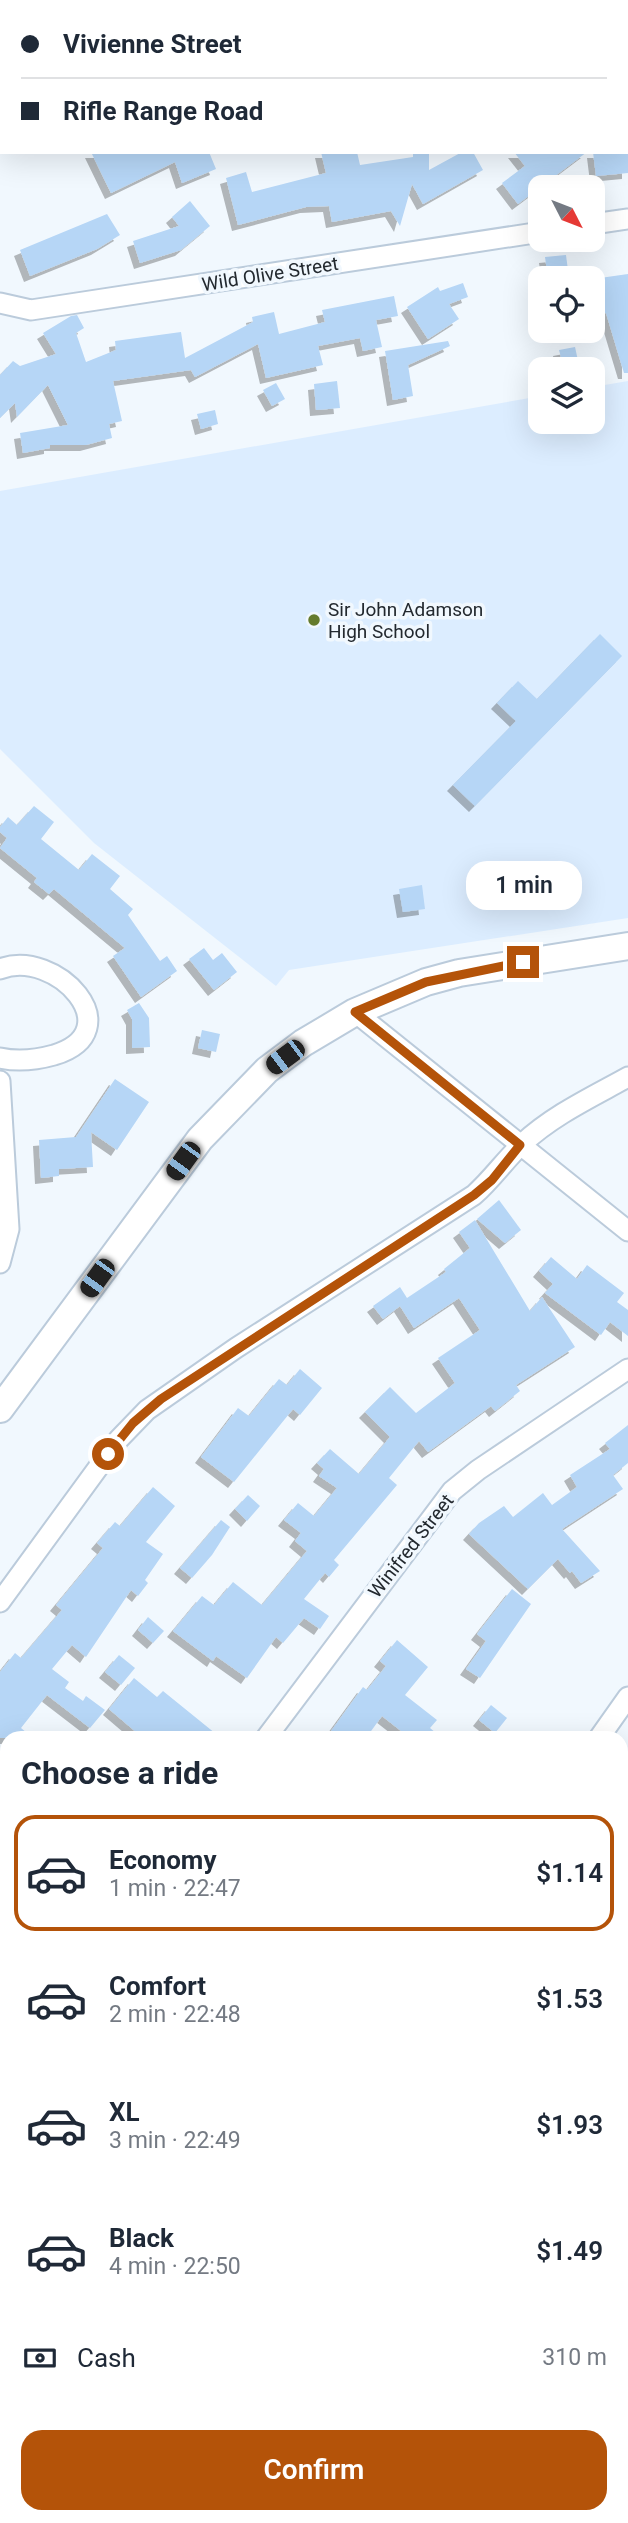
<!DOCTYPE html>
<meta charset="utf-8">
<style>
:root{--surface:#fff;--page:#f6f6f7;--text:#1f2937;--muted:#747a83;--line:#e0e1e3;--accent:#b45309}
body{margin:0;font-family:Roboto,sans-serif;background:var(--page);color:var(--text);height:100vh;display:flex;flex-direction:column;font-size:26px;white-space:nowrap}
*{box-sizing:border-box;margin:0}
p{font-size:23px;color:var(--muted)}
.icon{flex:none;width:38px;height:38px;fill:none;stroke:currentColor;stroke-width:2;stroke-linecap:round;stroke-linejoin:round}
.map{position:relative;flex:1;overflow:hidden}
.panel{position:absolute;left:0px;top:1731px;width:628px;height:793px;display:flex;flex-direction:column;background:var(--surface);border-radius:21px 21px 0 0;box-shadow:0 7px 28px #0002}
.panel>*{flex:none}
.guide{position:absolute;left:0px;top:0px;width:628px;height:154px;box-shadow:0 7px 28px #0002;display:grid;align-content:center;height:154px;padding:0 21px;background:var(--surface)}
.needle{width:46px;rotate:132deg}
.fabs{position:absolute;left:528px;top:175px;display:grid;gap:14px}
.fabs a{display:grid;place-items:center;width:77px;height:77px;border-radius:14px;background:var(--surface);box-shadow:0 7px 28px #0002;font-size:35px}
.end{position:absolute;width:32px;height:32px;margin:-16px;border:9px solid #b45309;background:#fff;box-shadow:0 0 0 4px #fff}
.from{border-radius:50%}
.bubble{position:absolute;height:49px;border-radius:21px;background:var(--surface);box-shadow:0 7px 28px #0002;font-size:23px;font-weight:600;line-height:49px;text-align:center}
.car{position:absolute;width:21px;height:42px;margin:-21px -10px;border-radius:9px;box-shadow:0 0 5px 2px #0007;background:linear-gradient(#222 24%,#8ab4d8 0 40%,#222 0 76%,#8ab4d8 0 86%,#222 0)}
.guide b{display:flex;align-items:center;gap:24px;height:66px;font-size:26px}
.guide b+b{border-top:2px solid var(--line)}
.guide i{width:18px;height:18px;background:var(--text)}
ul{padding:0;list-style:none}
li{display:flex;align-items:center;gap:21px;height:116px;margin:0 14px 10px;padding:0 7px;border:4px solid transparent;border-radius:21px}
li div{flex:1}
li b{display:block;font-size:26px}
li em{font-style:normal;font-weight:600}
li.on{border-color:var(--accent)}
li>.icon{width:63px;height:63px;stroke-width:1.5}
h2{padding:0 21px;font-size:32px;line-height:84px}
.pay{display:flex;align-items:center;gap:18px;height:77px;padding:0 21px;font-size:26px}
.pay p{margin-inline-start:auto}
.button{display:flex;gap:14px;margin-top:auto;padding:14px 21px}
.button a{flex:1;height:80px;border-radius:21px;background:var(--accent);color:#fff;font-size:28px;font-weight:600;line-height:80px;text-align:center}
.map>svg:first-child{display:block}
</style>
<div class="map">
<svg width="628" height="2523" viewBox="0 0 628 2523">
<defs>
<filter id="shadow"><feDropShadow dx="-6" dy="6" stdDeviation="0" flood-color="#0004"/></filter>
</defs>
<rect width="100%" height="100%" fill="#f1f8fe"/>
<polygon fill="#dcedff" points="628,381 628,918 289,970 276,986 94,843 0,749 0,491 541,396 541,422 593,422 593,387"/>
<g fill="#b6d6f6" filter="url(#shadow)">
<polygon points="91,152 209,152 216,169 182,183 175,162 111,193"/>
<polygon points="321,152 357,152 360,165 413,157 413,152 429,152 429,170 462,152 473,152 483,170 423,204 412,184 400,226 391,211 332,222 329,206 306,207 238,225 226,178 246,172 252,192 326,173"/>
<polygon points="514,152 587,152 518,204 502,183 525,166"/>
<polygon points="593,152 628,152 628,173 596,176"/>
<polygon points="190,201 210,226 181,250 140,263 133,241 179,226 172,217"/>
<polygon points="107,214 120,235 97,249 30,276 20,250"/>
<polygon points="566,255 569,278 548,278 545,257"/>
<polygon points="628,274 628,373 624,373 606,313 593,315 593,279"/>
<polygon points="463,283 468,297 449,304 459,319 428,339 407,307 438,287 440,291"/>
<polygon points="394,296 398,316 376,320 382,347 363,351 360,338 318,346 323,365 266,378 258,344 195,377 191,370 113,381 122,421 109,424 112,438 86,445 50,445 50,448 23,453 20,433 68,425 48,385 17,417 15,403 0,418 0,375 13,361 20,366 56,354 43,333 71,316 77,315 84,328 76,333 86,362 116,350 115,341 181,332 185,358 253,322 252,317 274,312 279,334 325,322 322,310"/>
<polygon points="448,341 450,346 408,365 413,396 393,400 385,351"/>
<polygon points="575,347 579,365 564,369 559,350"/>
<polygon points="337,381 340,408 316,410 314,384"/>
<polygon points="276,383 285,399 272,406 263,390"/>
<polygon points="215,410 218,424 201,429 197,414"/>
<polygon points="600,634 622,656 475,806 453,785 516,721 497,703 518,681 537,699"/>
<polygon points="34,806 54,822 41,839 79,870 92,854 120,876 110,889 133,909 128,915 160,961 167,956 177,971 141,997 113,956 125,948 54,889 49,894 34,882 37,878 0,848 7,838 0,832 0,827 8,817 17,825"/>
<polygon points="422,885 425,909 403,912 399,889"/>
<polygon points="204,948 213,960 222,953 237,972 214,990 189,959"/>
<polygon points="139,1003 149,1018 150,1047 132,1048 132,1019 127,1010"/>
<polygon points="202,1030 220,1034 216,1052 198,1048"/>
<polygon points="115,1079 149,1102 117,1150 91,1132 93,1167 59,1169 59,1176 41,1178 39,1140 76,1137"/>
<polygon points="499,1200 521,1230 505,1243 477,1219"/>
<polygon points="475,1220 530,1311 542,1297 575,1347 516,1385 520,1391 495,1411 491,1406 428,1452 419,1441 389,1478 397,1485 334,1560 339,1565 329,1577 325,1573 304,1599 329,1616 320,1629 304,1618 283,1643 276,1637 247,1678 216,1656 213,1661 173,1631 202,1596 214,1605 233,1582 262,1605 307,1551 295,1541 301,1533 284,1520 298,1503 314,1516 337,1488 319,1476 324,1469 317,1463 330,1449 359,1474 390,1437 365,1412 390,1387 416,1413 455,1383 438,1358 480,1330 459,1298 414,1328 400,1306 383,1319 373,1306 400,1287 407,1298 446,1272 444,1269 470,1248 459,1232"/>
<polygon points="551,1257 577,1279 587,1265 624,1293 617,1302 628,1310 628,1336 610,1322 601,1335 545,1293 553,1284 539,1271"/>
<polygon points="300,1369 322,1388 300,1415 293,1409 234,1482 201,1457 238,1408 249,1416 279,1379 287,1385"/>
<polygon points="628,1425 628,1463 613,1475 623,1489 562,1529 600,1571 581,1583 572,1571 570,1573 558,1559 528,1589 469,1534 479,1523 504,1506 513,1517 543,1493 552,1505 577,1487 570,1475 610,1449 605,1443"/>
<polygon points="153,1487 175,1506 146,1542 163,1554 145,1580 148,1583 138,1596 131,1590 86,1657 72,1645 52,1669 69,1682 65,1688 83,1701 86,1696 105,1710 90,1728 47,1695 21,1728 33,1738 0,1738 0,1672 15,1653 21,1658 62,1610 56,1605 103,1548 97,1543 115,1522 120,1526"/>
<polygon points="248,1495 260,1506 247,1521 235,1509"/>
<polygon points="221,1520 230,1527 212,1555 192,1578 180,1568"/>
<polygon points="512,1589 531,1604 480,1678 466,1669 486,1641 477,1634"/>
<polygon points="148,1617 164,1631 153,1643 138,1630"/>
<polygon points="397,1640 428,1667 405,1695 437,1720 430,1728 442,1738 410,1738 382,1716 366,1738 326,1738 363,1687 367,1690 386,1666 380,1661"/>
<polygon points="119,1655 135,1668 121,1685 105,1672"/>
<polygon points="134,1678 157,1697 163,1691 221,1738 143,1738 109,1709"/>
<polygon points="491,1705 507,1718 495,1733 479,1720"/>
</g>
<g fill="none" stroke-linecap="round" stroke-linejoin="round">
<g stroke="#bbcbdb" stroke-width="13">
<polyline id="lane" points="8,2516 10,2523"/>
</g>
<g stroke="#bbcbdb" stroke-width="23">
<g id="street">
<polyline points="593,224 628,219"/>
<polyline points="0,303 31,310 541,232"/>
<path d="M 0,969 C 56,947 133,1031 54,1055 C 36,1060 18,1062 0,1058"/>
<polyline points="355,1012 628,1231"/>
<polyline points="0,1081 9,1229 0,1263"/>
<path d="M 0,1602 L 119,1439 L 147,1410 L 236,1348 L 474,1195 C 492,1179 505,1160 522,1144 C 553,1115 592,1097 628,1077"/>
<polyline points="266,1738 452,1491 478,1470 628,1369"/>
<polyline points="599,1738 628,1697"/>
<polyline points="0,2096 7,2087"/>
<polyline points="621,2122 628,2113"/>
<polyline points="621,2253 628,2258"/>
<polyline points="562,2516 570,2523"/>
<polyline points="327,2523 332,2516"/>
</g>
</g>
<g stroke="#bbcbdb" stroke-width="30">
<g id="secondary">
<polyline points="421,2 432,0"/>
<polyline points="0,137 2,136"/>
<polyline points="0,1409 200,1139 267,1070 303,1043 355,1012 426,982 459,973 628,946"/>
<polyline points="0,2437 7,2443"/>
<polyline points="105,2516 114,2523"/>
</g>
</g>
<use href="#lane" stroke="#fff" stroke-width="10"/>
<use href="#street" stroke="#fff" stroke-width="19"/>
<use href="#secondary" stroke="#fff" stroke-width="26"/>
</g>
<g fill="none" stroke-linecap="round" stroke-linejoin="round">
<polyline stroke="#b45309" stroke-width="9" points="108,1454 133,1423 161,1399 474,1195 492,1180 520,1145 355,1012 426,982 523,962"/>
</g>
<circle fill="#647b2d" stroke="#f1f8fe" stroke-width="2.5" cx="314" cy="620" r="7"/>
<g text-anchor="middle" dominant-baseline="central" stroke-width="7" stroke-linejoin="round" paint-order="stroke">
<g font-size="19" fill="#23292f" stroke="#f1f8fe">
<text transform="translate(270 274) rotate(-9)">Wild Olive Street</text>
<text transform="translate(411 1546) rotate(-52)">Winifred Street</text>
</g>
<g font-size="19" fill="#23292f" stroke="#f1f8fe" text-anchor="start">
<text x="328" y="609">Sir John Adamson<tspan x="328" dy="22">High School</tspan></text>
</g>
</g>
</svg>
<div class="fabs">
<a><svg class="needle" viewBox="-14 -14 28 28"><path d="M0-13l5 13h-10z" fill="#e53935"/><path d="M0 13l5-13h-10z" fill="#747a83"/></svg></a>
<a><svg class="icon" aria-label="locate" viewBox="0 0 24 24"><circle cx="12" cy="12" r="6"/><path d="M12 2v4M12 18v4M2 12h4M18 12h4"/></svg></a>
<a><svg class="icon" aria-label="layers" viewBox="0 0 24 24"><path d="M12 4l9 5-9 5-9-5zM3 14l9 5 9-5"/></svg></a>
</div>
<i class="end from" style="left:108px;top:1454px"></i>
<i class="end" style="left:523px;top:962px"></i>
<div class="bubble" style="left:466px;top:861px;width:116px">1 min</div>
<i class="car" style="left:285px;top:1057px;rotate:233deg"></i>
<i class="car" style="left:183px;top:1161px;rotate:216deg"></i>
<i class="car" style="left:97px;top:1278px;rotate:216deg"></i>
<div class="guide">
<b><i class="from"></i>Vivienne Street</b>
<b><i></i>Rifle Range Road</b>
</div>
<section class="panel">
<h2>Choose a ride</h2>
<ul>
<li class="on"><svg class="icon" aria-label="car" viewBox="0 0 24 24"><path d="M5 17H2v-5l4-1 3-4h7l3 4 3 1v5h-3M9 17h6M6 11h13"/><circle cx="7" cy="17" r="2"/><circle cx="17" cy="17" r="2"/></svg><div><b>Economy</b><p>1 min · 22:47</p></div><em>$1.14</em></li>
<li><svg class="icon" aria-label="car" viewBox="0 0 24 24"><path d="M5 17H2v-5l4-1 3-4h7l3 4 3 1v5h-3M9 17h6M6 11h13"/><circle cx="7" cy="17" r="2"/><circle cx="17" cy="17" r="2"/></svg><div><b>Comfort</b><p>2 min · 22:48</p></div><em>$1.53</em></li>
<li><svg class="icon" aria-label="car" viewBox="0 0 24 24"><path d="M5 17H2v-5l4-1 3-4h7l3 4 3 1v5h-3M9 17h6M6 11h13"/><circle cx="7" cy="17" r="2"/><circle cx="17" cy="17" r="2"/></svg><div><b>XL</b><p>3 min · 22:49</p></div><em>$1.93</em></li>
<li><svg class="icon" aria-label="car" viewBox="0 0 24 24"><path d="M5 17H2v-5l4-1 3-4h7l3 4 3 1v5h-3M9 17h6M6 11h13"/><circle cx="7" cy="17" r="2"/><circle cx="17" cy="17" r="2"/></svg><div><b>Black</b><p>4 min · 22:50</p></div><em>$1.49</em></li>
</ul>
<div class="pay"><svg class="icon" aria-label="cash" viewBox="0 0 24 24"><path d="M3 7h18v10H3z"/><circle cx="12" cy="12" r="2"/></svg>Cash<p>310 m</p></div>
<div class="button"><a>Confirm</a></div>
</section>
</div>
